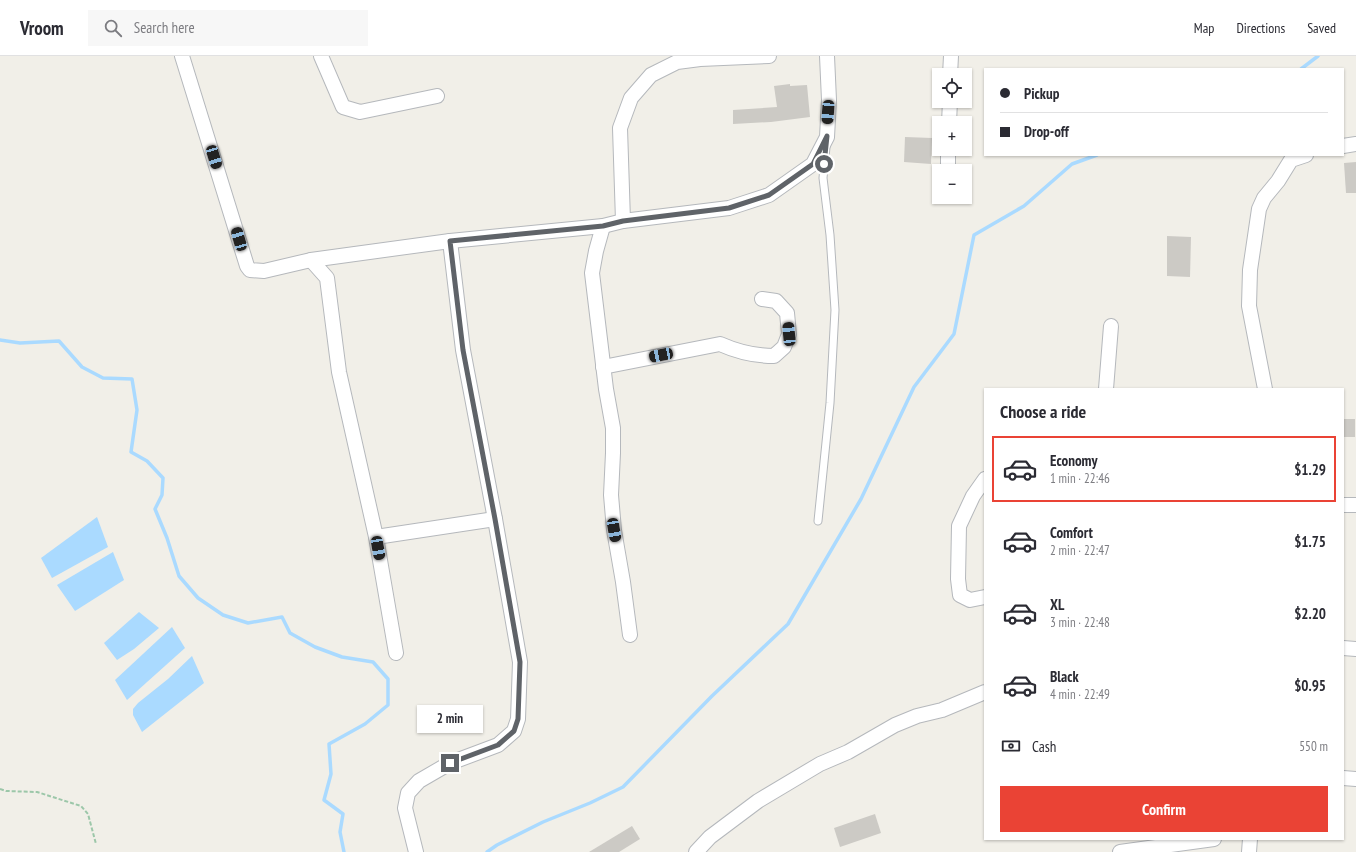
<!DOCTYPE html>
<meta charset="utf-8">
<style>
:root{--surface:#fff;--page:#f7f7f7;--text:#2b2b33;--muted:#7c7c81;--line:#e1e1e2;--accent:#ea4335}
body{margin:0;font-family:"PT Sans Narrow",sans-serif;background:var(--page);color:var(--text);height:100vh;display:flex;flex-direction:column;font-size:15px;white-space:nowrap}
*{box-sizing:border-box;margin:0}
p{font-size:13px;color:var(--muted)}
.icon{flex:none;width:22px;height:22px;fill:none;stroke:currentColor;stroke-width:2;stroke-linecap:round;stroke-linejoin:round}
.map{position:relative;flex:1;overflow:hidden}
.panel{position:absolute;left:984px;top:332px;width:360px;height:452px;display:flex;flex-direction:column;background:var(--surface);border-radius:0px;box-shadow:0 1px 3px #0004}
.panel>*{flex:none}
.guide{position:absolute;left:984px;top:12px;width:360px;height:88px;border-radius:0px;box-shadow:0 1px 3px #0004;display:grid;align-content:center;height:88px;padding:0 16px;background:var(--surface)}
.fabs{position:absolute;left:932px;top:12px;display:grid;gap:8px}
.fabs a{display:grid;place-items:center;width:40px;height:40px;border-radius:0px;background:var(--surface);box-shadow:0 1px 3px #0004;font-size:20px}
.end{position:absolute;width:18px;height:18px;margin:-9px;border:5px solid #5f6368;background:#fff;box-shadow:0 0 0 2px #fff}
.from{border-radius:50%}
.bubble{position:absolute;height:28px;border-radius:0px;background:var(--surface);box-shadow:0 1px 3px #0004;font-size:13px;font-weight:800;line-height:28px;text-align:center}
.car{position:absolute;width:12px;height:24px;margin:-12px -6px;border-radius:5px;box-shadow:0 0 3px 1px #0007;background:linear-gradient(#222 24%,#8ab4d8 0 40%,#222 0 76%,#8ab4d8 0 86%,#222 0)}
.guide b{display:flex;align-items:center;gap:14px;height:38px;font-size:15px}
.guide b+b{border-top:1px solid var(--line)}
.guide i{width:10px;height:10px;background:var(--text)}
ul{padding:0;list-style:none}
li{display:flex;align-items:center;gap:12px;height:66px;margin:0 8px 6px;padding:0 8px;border:2px solid transparent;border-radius:0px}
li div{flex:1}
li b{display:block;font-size:15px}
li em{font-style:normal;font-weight:800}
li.current{border-color:var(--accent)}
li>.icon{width:36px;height:36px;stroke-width:1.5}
h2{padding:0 16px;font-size:18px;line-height:48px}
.pay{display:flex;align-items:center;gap:10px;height:44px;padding:0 16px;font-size:15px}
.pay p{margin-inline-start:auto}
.button{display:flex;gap:8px;margin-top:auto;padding:8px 16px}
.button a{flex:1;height:46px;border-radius:0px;background:var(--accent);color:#fff;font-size:16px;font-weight:800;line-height:46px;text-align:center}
header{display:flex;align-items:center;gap:24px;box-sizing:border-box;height:56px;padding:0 20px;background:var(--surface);border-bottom:1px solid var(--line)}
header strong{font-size:19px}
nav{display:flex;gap:22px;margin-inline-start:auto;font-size:14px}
.search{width:280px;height:36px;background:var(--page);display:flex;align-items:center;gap:10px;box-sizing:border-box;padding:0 14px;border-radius:0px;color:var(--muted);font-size:15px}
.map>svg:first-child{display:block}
</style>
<header>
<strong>Vroom</strong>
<div class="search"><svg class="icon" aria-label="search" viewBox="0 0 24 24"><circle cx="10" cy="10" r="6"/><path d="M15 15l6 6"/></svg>Search here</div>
<nav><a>Map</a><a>Directions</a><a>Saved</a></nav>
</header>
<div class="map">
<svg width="1356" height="796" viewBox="0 0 1356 796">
<rect width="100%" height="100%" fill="#f1efe8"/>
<g fill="#aadaff">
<polygon points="97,461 108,491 52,522 41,502"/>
<polygon points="113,496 124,524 75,555 57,529"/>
<polygon points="139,556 159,572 134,593 117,604 104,587"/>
<polygon points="172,571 185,592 127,644 115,624"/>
<polygon points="192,600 204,627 142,676 133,659 133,653 138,647 168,623"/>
</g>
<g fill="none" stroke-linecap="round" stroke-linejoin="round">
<g stroke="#aadaff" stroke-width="3.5">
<polyline points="1301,13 1318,0"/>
<polyline points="0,284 20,287 59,285 82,311 103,322 132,323 137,354 131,396 147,405 163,422 162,439 155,453 167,482 179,520 198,542 223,559 248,567 282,561 290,577 315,591 342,601 373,606 388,623 388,649 365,668 329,688 331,718 324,744 343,758 340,776 344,796"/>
<polyline points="487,796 497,789 543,766 590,747 623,731 712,640 788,568 861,443 914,331 954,278 974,179 1024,150 1072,108 1097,99"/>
</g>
</g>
<g fill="#cccac5">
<polygon points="790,28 790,30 807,29 810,61 771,66 733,68 733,54 777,51 774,30"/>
<polygon points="905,81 932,82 931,108 904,106"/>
<polygon points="1356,106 1356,137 1346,137 1344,107"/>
<polygon points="1167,180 1191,181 1190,221 1167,220"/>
<rect x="1343" y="363" width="12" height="18"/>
<polygon points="875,758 881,777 840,791 834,772"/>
<polygon points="632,770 640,783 619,796 589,796"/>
</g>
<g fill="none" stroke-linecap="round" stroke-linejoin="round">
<g stroke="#b5b8bc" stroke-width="9">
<polyline id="service" points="818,465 830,347 835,254 830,179 823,122 826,91"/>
</g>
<g stroke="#b5b8bc" stroke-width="16">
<g id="minor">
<polyline points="182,0 247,210 250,214 264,215 311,204 450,185 603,170 623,165 729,152 769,139 813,108 827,81 829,44 827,0"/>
<polyline points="321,0 343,51 360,56 437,40"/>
<polyline points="950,19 951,0"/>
<polyline points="949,67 950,45"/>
<polyline points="1343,90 1356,88"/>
<polyline points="948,115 948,93"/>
<polyline points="623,165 620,72 631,42 651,19 677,6 700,3 769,0"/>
<polyline points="603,170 596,195 592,217 606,333 613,372 613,397 611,439 614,474 623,526 630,579"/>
<polyline points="311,204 327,222 339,316 376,481 396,597"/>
<path d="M 603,311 L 720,288 C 738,296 755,300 774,300 L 784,291 L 789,278 L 787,257 L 776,245 L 762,243"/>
<polyline points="1106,333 1111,270"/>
<polyline points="1265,333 1249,250 1250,214 1259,153 1264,142 1278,125 1291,104 1306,99"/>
<polyline points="985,423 973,440 959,470 958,523 960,539 970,544 985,541"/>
<polyline points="1343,449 1356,449"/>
<polyline points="376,481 495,463"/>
<polyline points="1343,592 1356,593"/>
<polyline points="1343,722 1356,723"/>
<polyline points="416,796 405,752 408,737 419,725 450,707 498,689 514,675 518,663 520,606 495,463 463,294 450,185"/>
<polyline points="696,796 710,781 758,745 820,708 848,696 895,669 917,660 942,654 985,636"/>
<polyline points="1120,796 1214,783"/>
<polyline points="1249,796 1250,783"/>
</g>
</g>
<polyline stroke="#9cc7a9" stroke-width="2" stroke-dasharray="4 2" stroke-linecap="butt" points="0,733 6,735 37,736 81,750 88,758 96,788"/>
<use href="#service" stroke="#fff" stroke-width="7"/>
<use href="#minor" stroke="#fff" stroke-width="14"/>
</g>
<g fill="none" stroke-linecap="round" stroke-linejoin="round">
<polyline stroke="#5f6368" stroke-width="5" points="450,707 498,689 514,675 518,663 520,606 495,463 463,294 450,185 603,170 623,165 729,152 769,139 813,108 827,80 824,108"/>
</g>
</svg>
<div class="fabs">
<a><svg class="icon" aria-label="locate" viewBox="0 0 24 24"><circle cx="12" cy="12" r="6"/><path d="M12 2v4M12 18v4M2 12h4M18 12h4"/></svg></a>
<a>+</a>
<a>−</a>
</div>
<i class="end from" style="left:824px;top:108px"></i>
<i class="end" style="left:450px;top:707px"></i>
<div class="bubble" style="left:417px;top:649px;width:66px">2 min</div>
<i class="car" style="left:828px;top:56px;rotate:184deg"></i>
<i class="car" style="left:214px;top:101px;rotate:163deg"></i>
<i class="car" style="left:239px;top:183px;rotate:344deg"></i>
<i class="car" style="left:789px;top:278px;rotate:355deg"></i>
<i class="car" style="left:661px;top:299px;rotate:259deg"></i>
<i class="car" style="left:614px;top:474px;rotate:170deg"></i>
<i class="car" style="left:378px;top:492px;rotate:170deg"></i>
<div class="guide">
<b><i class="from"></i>Pickup</b>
<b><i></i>Drop-off</b>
</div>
<section class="panel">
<h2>Choose a ride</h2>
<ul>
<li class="current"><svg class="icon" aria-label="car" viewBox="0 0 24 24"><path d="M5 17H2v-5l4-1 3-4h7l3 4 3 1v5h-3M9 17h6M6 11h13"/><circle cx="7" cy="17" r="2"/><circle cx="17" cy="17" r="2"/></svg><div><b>Economy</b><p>1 min · 22:46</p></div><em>$1.29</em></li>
<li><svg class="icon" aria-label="car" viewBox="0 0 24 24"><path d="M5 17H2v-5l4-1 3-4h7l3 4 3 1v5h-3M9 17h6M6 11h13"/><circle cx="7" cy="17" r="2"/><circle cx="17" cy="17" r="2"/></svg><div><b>Comfort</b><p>2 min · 22:47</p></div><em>$1.75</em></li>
<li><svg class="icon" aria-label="car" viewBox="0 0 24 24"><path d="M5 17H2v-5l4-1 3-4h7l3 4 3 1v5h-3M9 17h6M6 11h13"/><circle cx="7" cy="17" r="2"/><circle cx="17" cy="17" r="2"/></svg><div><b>XL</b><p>3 min · 22:48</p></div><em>$2.20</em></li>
<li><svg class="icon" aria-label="car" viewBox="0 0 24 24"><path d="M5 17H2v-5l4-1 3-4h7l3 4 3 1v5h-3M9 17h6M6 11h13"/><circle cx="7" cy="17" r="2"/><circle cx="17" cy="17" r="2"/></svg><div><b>Black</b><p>4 min · 22:49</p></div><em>$0.95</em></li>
</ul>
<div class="pay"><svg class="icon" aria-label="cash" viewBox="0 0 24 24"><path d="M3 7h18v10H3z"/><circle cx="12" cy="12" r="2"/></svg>Cash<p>550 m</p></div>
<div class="button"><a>Confirm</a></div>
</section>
</div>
